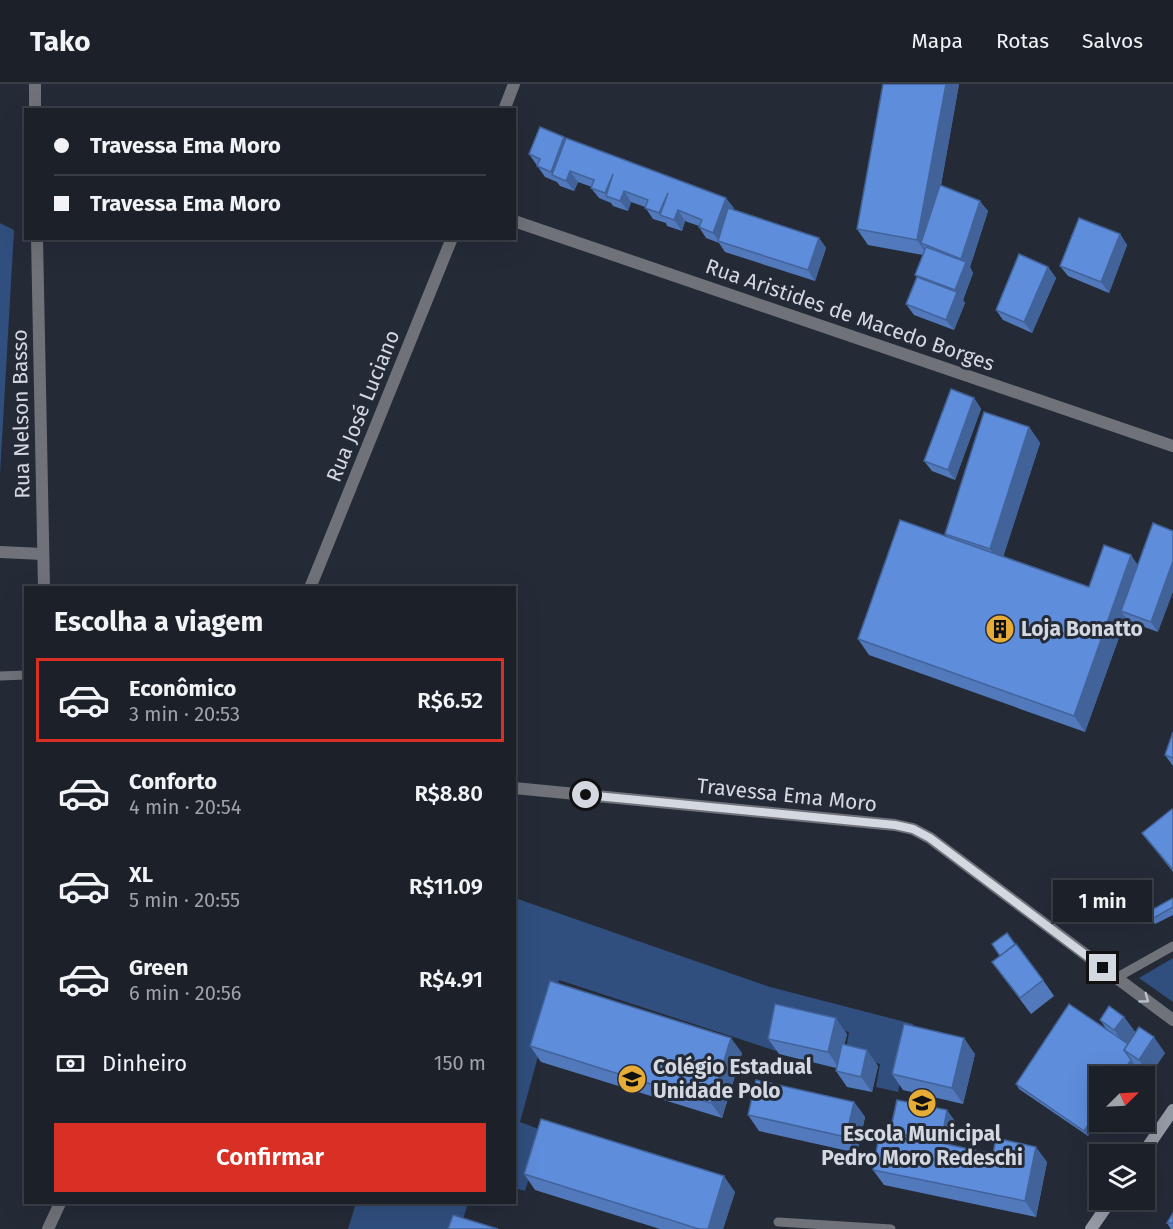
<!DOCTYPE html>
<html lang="pt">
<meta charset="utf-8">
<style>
:root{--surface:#1b2029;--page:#282d35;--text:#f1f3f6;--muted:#a0a3a8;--line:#393e46;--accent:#d93025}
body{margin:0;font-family:"Fira Sans",sans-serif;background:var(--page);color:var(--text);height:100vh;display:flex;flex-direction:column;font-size:22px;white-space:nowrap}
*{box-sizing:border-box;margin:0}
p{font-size:20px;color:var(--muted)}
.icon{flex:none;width:33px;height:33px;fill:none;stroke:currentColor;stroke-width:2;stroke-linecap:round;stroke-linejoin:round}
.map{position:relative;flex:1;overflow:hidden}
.panel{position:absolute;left:24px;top:502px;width:492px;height:618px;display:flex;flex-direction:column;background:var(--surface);border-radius:0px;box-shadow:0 6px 24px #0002,0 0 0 2px var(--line)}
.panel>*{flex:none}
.guide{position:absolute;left:24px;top:24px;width:492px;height:132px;border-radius:0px;box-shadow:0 6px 24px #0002,0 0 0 2px var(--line);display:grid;align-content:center;height:132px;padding:0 30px;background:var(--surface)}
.needle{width:39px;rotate:66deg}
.tools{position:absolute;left:1089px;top:982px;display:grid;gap:12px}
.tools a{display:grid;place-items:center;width:66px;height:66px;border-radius:0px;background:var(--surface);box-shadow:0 6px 24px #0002,0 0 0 2px var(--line);font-size:30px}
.end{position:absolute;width:27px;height:27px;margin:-14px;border:8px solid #d4d9e1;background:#111;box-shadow:0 0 0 3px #111}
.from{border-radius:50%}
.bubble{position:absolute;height:42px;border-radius:0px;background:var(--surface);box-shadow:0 6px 24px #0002,0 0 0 2px var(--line);font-size:20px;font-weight:600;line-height:42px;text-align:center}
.guide b{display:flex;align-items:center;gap:21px;height:57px;font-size:22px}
.guide b+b{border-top:2px solid var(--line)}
.guide i{width:15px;height:15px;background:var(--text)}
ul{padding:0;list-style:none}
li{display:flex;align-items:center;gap:18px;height:84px;margin:0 12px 9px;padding:0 18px;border:3px solid transparent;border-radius:0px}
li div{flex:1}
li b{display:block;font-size:22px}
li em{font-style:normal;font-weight:600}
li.on{border-color:var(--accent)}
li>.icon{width:54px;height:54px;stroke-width:1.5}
h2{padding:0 30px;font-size:27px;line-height:72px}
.pay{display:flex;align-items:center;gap:15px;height:66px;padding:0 30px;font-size:22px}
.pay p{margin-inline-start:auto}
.button{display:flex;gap:12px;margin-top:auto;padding:12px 30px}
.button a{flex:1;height:69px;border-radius:0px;background:var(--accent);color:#fff;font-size:24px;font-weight:600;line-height:69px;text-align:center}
header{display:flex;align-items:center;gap:36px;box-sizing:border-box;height:84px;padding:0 30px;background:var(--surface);border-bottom:2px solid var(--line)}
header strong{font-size:28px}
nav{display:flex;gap:33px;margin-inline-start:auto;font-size:21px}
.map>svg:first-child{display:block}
</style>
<header>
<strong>Tako</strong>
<nav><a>Mapa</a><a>Rotas</a><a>Salvos</a></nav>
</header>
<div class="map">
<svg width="1173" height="1145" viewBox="0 0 1173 1145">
<rect width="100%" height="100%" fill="#242b37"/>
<g fill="#304e7e">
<polygon points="0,139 14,146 0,390"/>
<polygon points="515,814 770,903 913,940 898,1008 876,1003 880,980 845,971 849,948 785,933 776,967 559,896 520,1038 544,1047 525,1107 515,1104"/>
<polygon points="1173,874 1173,918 1139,894"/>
<polygon points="356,1119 468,1119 460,1145 348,1145"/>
</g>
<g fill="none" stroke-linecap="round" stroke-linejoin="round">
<g stroke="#6f7379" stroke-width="9">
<polyline points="0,592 26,591"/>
<polyline points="1116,894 1173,862"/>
<polyline points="778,1138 891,1145"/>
</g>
<g stroke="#6f7379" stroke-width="12">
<polyline points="35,0 35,26"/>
<polyline points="504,26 514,0"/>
<polyline points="514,137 1173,362"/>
<polyline points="37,154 44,504"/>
<polyline points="0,468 43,470"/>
<polyline points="310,504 452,154"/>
<polyline points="514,704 895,741 913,745 930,754 1173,936"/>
<polyline points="48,1145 60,1119"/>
</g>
<g stroke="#969ca6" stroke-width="12">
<polyline points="1142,1071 1173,1026"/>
<polyline points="1091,1145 1111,1116"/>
</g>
</g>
<g fill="#5179bc">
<polygon points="883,0 959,0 941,101 988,127 970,183 973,189 963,216 965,219 954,246 914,231 906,220 917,193 915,191 923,171 868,161 857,145"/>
<polygon points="566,55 734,124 734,126 819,154 826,164 815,197 725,168 719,159 706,154 699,143 699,142 685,137 682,147 667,142 666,139 653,135 645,123 631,118 628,127 613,122 611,119 599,114 591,104 592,103 578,98 574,107 560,102 557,98 545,93 529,70"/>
<polygon points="1120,150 1127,161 1109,209 1068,192 1060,182"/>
<polygon points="1048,183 1056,194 1032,249 1003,236 996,226"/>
<polygon points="974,314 981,325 955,396 932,387 924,377"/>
<polygon points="1029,343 1040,359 1003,472 1089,503 1104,461 1158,548 1128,537 1126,534 1085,648 869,571 858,555 946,452 945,450"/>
<polygon points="1173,648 1173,682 1165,671"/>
<polygon points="1173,726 1173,788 1142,749"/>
<polygon points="1173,814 1173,831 1155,840 1152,835"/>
<polygon points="992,878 1043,896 1054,912 1031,930"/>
<polygon points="1124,933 1135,948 1127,960 1165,969 1150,991 1135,981 1127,993 1100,993 1088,1052 1019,1005 1016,1000 1107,946 1100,936"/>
<polygon points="847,950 844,961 878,982 872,1008 847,1003 836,987 836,984 779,970 768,955"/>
<polygon points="530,962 742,969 722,1034 541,978"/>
<polygon points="975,970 963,1020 903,1006 892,990"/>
<polygon points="854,1018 865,1033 857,1069 759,1047 748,1031"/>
<polygon points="955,1037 950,1061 993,1070 1047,1078 1036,1133 884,1101 873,1086 890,1048"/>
<polygon points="524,1090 735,1108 723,1145 660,1145 535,1106"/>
<polygon points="1173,1129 1173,1145 1171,1145 1167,1139"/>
</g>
<g fill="#426399">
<polygon points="946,0 959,0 930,163 921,159 928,169 928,172 917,156"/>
<polygon points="564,53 572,63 554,92 551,88"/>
<polygon points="570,87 578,98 574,107 566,97"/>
<polygon points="624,107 631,118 628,127 620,117"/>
<polygon points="726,114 734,124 721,158 719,157 713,149"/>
<polygon points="980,117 988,127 970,183 973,189 963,216 965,219 954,246 946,236 957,208 955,206 965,180 961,175"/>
<polygon points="678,126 685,137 682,147 674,136"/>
<polygon points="1120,150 1127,161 1109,209 1101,198"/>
<polygon points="819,154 826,164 815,197 808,186"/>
<polygon points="1048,183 1056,194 1032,249 1024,238"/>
<polygon points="974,314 981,325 955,396 948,386"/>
<polygon points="1029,343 1040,359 1001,480 990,465"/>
<polygon points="1131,471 1142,487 1121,527 1126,534 1085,648 1074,632"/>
<polygon points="1173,477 1173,508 1158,548 1151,538"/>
<polygon points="514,881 518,886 514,898"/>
<polygon points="1124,933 1135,948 1125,962 1114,946"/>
<polygon points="836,934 847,950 839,984 828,968"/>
<polygon points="1154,953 1165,969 1150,991 1139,976"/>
<polygon points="731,954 742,969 722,1034 711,1019"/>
<polygon points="964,954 975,970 963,1020 952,1004"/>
<polygon points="867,966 878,982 872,1008 861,993"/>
<polygon points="1131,976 1135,981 1127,993 1120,993"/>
<polygon points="854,1018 865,1033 857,1069 846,1053"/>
<polygon points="1100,1023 1100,1034 1088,1052 1084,1047"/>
<polygon points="947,1026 955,1037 948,1074 940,1063"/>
<polygon points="1036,1063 1047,1078 1036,1133 1025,1117"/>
<polygon points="724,1092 735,1108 723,1145 708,1145"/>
</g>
<g fill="#5e8ddb" stroke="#426399" stroke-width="1.5">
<polygon points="883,0 946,0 917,156 857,145"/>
<polygon points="540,43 564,53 551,88 537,82 540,75 529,70"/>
<polygon points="566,54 726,114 713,149 699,143 702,136 678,126 674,136 660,131 668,109 659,129 645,124 648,116 624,107 620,117 606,112 613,90 605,109 591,104 594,96 570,87 566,97 552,91"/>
<polygon points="940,101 980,117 961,175 921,159"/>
<polygon points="728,124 819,154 808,186 718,157"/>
<polygon points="1079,134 1120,150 1101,198 1060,182"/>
<polygon points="926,163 966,178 955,206 915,191"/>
<polygon points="1019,170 1048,183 1024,238 996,226"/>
<polygon points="917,193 957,208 946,236 906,220"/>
<polygon points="951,305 974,314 948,386 924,377"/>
<polygon points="984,328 1029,343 990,465 945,450"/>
<polygon points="900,436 1089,503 1104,461 1131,471 1074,632 858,555"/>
<polygon points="1153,439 1173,447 1173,477 1151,538 1121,527"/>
<polygon points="1173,648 1173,674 1165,671"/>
<polygon points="1172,725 1173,726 1173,786 1142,749"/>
<polygon points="1173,814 1173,823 1152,835 1148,828"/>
<polygon points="1007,849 1015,860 1000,872 992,860"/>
<polygon points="1016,860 1043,896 1020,914 992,878"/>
<polygon points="550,897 731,954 711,1019 530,962"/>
<polygon points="775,920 836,934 828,968 768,955"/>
<polygon points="1069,920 1128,960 1124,966 1131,976 1120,993 1100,993 1100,1023 1084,1047 1016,1000"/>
<polygon points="1109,922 1124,933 1114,946 1100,936"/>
<polygon points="904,940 964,954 952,1004 892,990"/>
<polygon points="1139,943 1154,953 1139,976 1124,966"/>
<polygon points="842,960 867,966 861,993 836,987"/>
<polygon points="756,996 854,1018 846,1053 748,1031"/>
<polygon points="897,1016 947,1026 941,1059 890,1048"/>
<polygon points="541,1035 724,1092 708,1145 699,1145 524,1090"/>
<polygon points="880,1046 993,1070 996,1054 1036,1063 1025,1117 873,1086"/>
<polygon points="1173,1129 1173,1139 1167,1139"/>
<polygon points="453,1131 498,1145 448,1145"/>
</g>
<defs><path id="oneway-chevron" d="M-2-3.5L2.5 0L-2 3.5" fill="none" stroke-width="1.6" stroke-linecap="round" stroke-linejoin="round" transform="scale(1.5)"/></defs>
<use stroke="#bbc0c7" href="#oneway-chevron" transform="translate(1145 915) rotate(36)"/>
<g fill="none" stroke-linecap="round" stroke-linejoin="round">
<polyline stroke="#d4d9e1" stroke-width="8" points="586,711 895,741 913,745 930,754 1103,884"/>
</g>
<defs>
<g id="building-disc" transform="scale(1.5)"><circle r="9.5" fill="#e7ac37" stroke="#242b37"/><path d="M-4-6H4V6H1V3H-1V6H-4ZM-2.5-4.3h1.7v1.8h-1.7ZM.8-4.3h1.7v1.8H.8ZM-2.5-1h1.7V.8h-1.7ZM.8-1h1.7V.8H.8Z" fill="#111"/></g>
<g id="school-disc" transform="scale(1.5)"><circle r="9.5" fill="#e7ac37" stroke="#242b37"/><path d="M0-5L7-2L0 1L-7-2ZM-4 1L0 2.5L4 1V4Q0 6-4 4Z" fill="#111"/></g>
</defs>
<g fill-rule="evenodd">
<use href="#building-disc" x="1000" y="545"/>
<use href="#school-disc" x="632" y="995"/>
<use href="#school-disc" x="922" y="1019"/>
</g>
<g text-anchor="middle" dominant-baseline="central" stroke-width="6" stroke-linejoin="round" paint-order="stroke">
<g font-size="21" fill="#d4d9e1" stroke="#242b37">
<text transform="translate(850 231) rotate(19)">Rua Aristides de Macedo Borges</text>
<text transform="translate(363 322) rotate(-68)">Rua José Luciano</text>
<text transform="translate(21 330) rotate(-91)">Rua Nelson Basso</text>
<text transform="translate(787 711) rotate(6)">Travessa Ema Moro</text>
</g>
<g font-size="21" font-weight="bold" fill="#d4d9e1" stroke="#242b37" text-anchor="start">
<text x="1021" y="545">Loja Bonatto</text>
<text x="653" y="983">Colégio Estadual<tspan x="653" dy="24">Unidade Polo</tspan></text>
<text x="922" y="1050" text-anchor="middle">Escola Municipal<tspan x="922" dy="24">Pedro Moro Redeschi</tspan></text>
</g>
</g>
</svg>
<div class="tools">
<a><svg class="needle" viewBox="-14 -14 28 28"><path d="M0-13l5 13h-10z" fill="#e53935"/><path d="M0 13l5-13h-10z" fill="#a0a3a8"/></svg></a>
<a><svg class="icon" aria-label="layers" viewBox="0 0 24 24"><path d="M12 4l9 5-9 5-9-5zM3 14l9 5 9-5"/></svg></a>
</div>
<i class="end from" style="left:586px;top:711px"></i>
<i class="end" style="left:1103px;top:884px"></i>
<div class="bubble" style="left:1053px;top:796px;width:99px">1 min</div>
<div class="guide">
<b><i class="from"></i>Travessa Ema Moro</b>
<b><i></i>Travessa Ema Moro</b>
</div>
<section class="panel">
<h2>Escolha a viagem</h2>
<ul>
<li class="on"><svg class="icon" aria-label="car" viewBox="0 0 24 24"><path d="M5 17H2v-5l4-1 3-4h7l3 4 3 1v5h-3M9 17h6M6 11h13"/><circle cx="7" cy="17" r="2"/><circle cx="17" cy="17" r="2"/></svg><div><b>Econômico</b><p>3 min · 20:53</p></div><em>R$6.52</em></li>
<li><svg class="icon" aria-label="car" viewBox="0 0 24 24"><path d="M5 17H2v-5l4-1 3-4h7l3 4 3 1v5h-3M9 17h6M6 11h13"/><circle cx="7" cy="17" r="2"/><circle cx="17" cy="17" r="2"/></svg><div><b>Conforto</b><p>4 min · 20:54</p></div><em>R$8.80</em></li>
<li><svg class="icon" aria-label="car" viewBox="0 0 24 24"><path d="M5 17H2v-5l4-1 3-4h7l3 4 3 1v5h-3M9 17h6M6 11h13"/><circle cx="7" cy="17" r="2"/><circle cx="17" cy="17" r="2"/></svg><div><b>XL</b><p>5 min · 20:55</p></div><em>R$11.09</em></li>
<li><svg class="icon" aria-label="car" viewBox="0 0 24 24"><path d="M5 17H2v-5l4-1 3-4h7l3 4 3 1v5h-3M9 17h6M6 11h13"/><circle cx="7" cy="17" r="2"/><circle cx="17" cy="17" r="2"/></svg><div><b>Green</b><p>6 min · 20:56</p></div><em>R$4.91</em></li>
</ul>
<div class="pay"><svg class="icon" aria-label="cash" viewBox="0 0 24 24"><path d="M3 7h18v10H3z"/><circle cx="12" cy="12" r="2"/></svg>Dinheiro<p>150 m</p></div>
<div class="button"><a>Confirmar</a></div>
</section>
</div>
